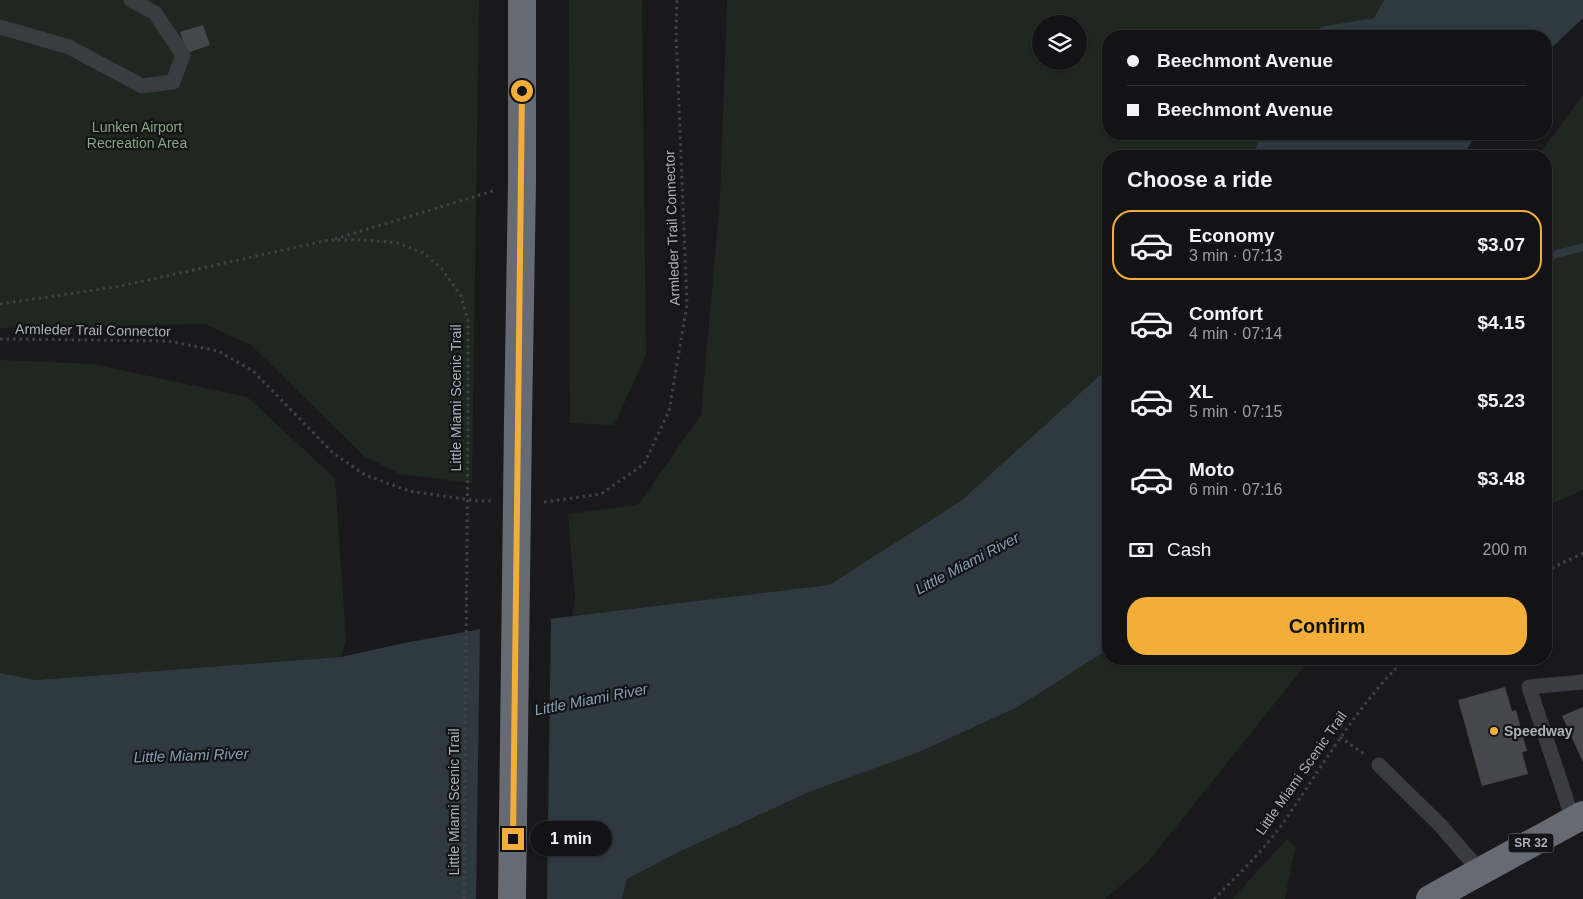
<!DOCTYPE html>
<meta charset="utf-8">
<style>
:root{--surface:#131315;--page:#1c1c1e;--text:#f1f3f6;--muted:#9d9ea0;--line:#323234;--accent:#f3ae3a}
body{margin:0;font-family:Arial,sans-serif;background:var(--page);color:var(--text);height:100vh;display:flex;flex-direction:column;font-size:19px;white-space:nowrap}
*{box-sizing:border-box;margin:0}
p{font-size:16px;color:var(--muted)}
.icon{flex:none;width:28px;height:28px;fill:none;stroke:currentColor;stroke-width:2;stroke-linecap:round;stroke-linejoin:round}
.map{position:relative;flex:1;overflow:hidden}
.sheet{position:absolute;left:1102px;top:150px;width:450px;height:515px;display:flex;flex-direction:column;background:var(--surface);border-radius:20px;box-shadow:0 1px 4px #0004,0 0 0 1px var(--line)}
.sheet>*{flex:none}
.top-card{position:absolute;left:1102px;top:30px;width:450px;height:110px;border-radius:20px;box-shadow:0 1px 4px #0004,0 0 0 1px var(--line);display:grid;align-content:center;height:110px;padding:0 25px;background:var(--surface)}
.fabs{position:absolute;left:1032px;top:15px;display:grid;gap:10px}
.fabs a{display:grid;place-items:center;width:55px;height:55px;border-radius:50%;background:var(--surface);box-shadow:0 1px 4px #0004,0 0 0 1px var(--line);font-size:25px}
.end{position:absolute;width:22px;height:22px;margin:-11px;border:6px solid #f3ae3a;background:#111;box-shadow:0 0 0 2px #111}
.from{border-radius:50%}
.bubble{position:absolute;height:35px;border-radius:18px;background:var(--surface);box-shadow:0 1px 4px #0004,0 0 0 1px var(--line);font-size:16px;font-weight:700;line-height:35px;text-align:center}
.top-card b{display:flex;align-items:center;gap:18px;height:48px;font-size:19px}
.top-card b+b{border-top:1px solid var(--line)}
.top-card i{width:12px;height:12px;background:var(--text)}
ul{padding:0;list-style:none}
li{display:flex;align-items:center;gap:15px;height:70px;margin:0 10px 8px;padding:0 15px;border:2px solid transparent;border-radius:20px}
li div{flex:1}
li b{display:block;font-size:19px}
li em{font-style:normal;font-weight:700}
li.current{border-color:var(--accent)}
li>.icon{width:45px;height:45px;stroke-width:1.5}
h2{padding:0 25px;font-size:22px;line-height:60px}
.pay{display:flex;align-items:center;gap:12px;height:55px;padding:0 25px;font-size:19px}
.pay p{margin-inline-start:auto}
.primary-button{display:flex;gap:10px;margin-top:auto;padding:10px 25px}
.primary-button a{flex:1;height:58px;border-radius:20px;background:var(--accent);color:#111;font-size:20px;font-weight:700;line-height:58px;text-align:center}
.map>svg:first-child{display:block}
</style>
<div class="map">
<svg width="1583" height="899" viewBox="0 0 1583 899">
<rect width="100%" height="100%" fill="#19191c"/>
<g fill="#1f2720" fill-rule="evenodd">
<polygon points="0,0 479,0 472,483 400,474 364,456 251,345 205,324 0,328"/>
<polygon points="569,0 642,0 646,355 614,425 570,423"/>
<path d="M 727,0 L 1384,0 L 1374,18 L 1354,36 L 1109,36 L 1109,134 L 1263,134 L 1251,156 L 1109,156 L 1109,367 L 962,500 L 829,585 L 572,616 L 575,598 L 568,514 L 638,505 L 701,415 L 720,198 ZM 1041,24 L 1079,24 L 1079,61 L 1041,61 Z"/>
<polygon points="1583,95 1583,490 1546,506 1546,156 1538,156"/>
<polygon points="0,360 93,364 247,397 335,478 346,639 341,657 36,680 0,673"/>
<polygon points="1109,649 1109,659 1310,659 1147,863 1105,899 622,899 627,879 679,852 809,792 917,753 1016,708"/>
<polygon points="1287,839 1295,847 1285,899 1232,899"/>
</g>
<g fill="#2f3940">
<polygon points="1384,0 1583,0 1583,18 1546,53 1546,36 1316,36 1321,27 1374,18"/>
<polygon points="1263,134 1475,134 1464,156 1251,156"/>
<polygon points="1109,367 1109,649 1016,708 917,753 809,792 679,852 627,879 622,899 0,899 0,673 36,680 341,657 404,643 515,623 829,585 962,500"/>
</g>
<polygon fill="#19191c" points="551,616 547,899 476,899 480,627"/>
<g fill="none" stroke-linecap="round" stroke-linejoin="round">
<polyline stroke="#2f3940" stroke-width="8" points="1546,257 1583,247"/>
</g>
<g fill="#46474c">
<polygon points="203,25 210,45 187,53 180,32"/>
<polygon points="1505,687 1512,711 1516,710 1527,751 1522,752 1528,774 1482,786 1458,700"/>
<polygon points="1583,707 1583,762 1562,716"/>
</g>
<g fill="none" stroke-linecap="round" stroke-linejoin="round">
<g stroke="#404348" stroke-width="3" stroke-dasharray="2.5 4" stroke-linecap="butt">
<polyline points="335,239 496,190"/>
<polyline points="0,304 121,286 329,240 365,240 397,243 423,253 442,269 461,296 468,321 468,419"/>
<polyline points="0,339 168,341 218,351 253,371 333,453 365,475 409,491 478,501 492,501"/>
<polyline points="544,502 601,494 644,464 669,411 687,305 676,31 677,0"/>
<polyline points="1546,571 1583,553"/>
<polyline points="1340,737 1364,754"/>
<path d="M 1214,899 C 1238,875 1263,851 1283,823 C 1322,767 1356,707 1405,659"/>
</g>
<g stroke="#3a3c41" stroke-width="15">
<polyline points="0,27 69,47 142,86 173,82 183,55 155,13 131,0"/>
<polyline points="1379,765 1441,826 1480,871"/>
<polyline points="1573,820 1529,687 1583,682"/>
</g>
<g stroke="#666a72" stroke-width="28">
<polyline points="518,421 522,182 522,0"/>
<polyline points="1430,899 1583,815"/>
</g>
<polyline stroke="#404348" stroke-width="3" stroke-dasharray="2.5 4" stroke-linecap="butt" points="464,899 468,419"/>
<polyline stroke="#666a72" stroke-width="28" points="512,899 518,421"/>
</g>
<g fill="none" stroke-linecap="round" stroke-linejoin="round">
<polyline stroke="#f3ae3a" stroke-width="6" points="513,839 522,91"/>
</g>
<circle fill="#f3ae3a" stroke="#141417" stroke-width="2" cx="1494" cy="731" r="5"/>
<g text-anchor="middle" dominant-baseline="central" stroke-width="4.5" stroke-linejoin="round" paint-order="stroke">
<rect fill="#141417" stroke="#7e828a" stroke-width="1" x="1508.5" y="833.5" width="45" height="19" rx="4"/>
<g font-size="12" font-weight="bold" fill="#acb1bb">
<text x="1531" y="843">SR 32</text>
</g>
<g font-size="14" fill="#83a684" stroke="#141417">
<text x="137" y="127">Lunken Airport<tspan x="137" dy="16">Recreation Area</tspan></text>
</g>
<g font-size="14" fill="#acb1bb" stroke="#141417">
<text transform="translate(672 228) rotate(-92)">Armleder Trail Connector</text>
<text transform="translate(93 330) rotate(1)">Armleder Trail Connector</text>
<text transform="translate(456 398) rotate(-90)">Little Miami Scenic Trail</text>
<text transform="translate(1301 773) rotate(-55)">Little Miami Scenic Trail</text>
<text transform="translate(454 802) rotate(-90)">Little Miami Scenic Trail</text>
</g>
<g font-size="14" font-weight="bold" fill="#acb1bb" stroke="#141417" text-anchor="start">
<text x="1504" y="731">Speedway</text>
</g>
<g font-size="15" font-style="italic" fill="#83a0b6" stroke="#141417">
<text transform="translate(967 563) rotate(-28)">Little Miami River</text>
<text transform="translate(591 699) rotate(-11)">Little Miami River</text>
<text transform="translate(191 755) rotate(-2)">Little Miami River</text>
</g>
</g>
</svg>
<div class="fabs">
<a><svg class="icon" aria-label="layers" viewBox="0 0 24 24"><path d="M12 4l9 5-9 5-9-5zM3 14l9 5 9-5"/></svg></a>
</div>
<i class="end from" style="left:522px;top:91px"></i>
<i class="end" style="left:513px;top:839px"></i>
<div class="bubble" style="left:530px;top:821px;width:82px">1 min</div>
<div class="top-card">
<b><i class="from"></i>Beechmont Avenue</b>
<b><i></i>Beechmont Avenue</b>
</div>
<section class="sheet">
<h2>Choose a ride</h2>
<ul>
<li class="current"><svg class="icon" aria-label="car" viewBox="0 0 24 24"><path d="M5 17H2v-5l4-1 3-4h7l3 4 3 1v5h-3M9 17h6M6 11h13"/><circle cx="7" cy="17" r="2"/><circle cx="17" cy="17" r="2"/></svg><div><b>Economy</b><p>3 min · 07:13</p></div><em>$3.07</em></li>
<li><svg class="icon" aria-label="car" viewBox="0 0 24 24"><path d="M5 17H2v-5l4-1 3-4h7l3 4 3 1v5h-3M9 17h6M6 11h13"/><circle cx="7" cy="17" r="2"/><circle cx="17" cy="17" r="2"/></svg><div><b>Comfort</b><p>4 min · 07:14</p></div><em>$4.15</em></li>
<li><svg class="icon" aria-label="car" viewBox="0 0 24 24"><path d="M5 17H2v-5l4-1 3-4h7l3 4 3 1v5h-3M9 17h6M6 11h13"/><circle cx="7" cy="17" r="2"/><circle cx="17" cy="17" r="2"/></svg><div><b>XL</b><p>5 min · 07:15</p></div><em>$5.23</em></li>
<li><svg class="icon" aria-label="car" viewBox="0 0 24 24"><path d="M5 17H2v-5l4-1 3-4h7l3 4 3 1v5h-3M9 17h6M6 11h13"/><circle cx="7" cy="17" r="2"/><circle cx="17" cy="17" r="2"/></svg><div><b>Moto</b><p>6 min · 07:16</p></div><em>$3.48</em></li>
</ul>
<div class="pay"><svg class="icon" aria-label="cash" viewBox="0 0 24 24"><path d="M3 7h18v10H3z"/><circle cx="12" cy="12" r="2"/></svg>Cash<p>200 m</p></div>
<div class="primary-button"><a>Confirm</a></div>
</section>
</div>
